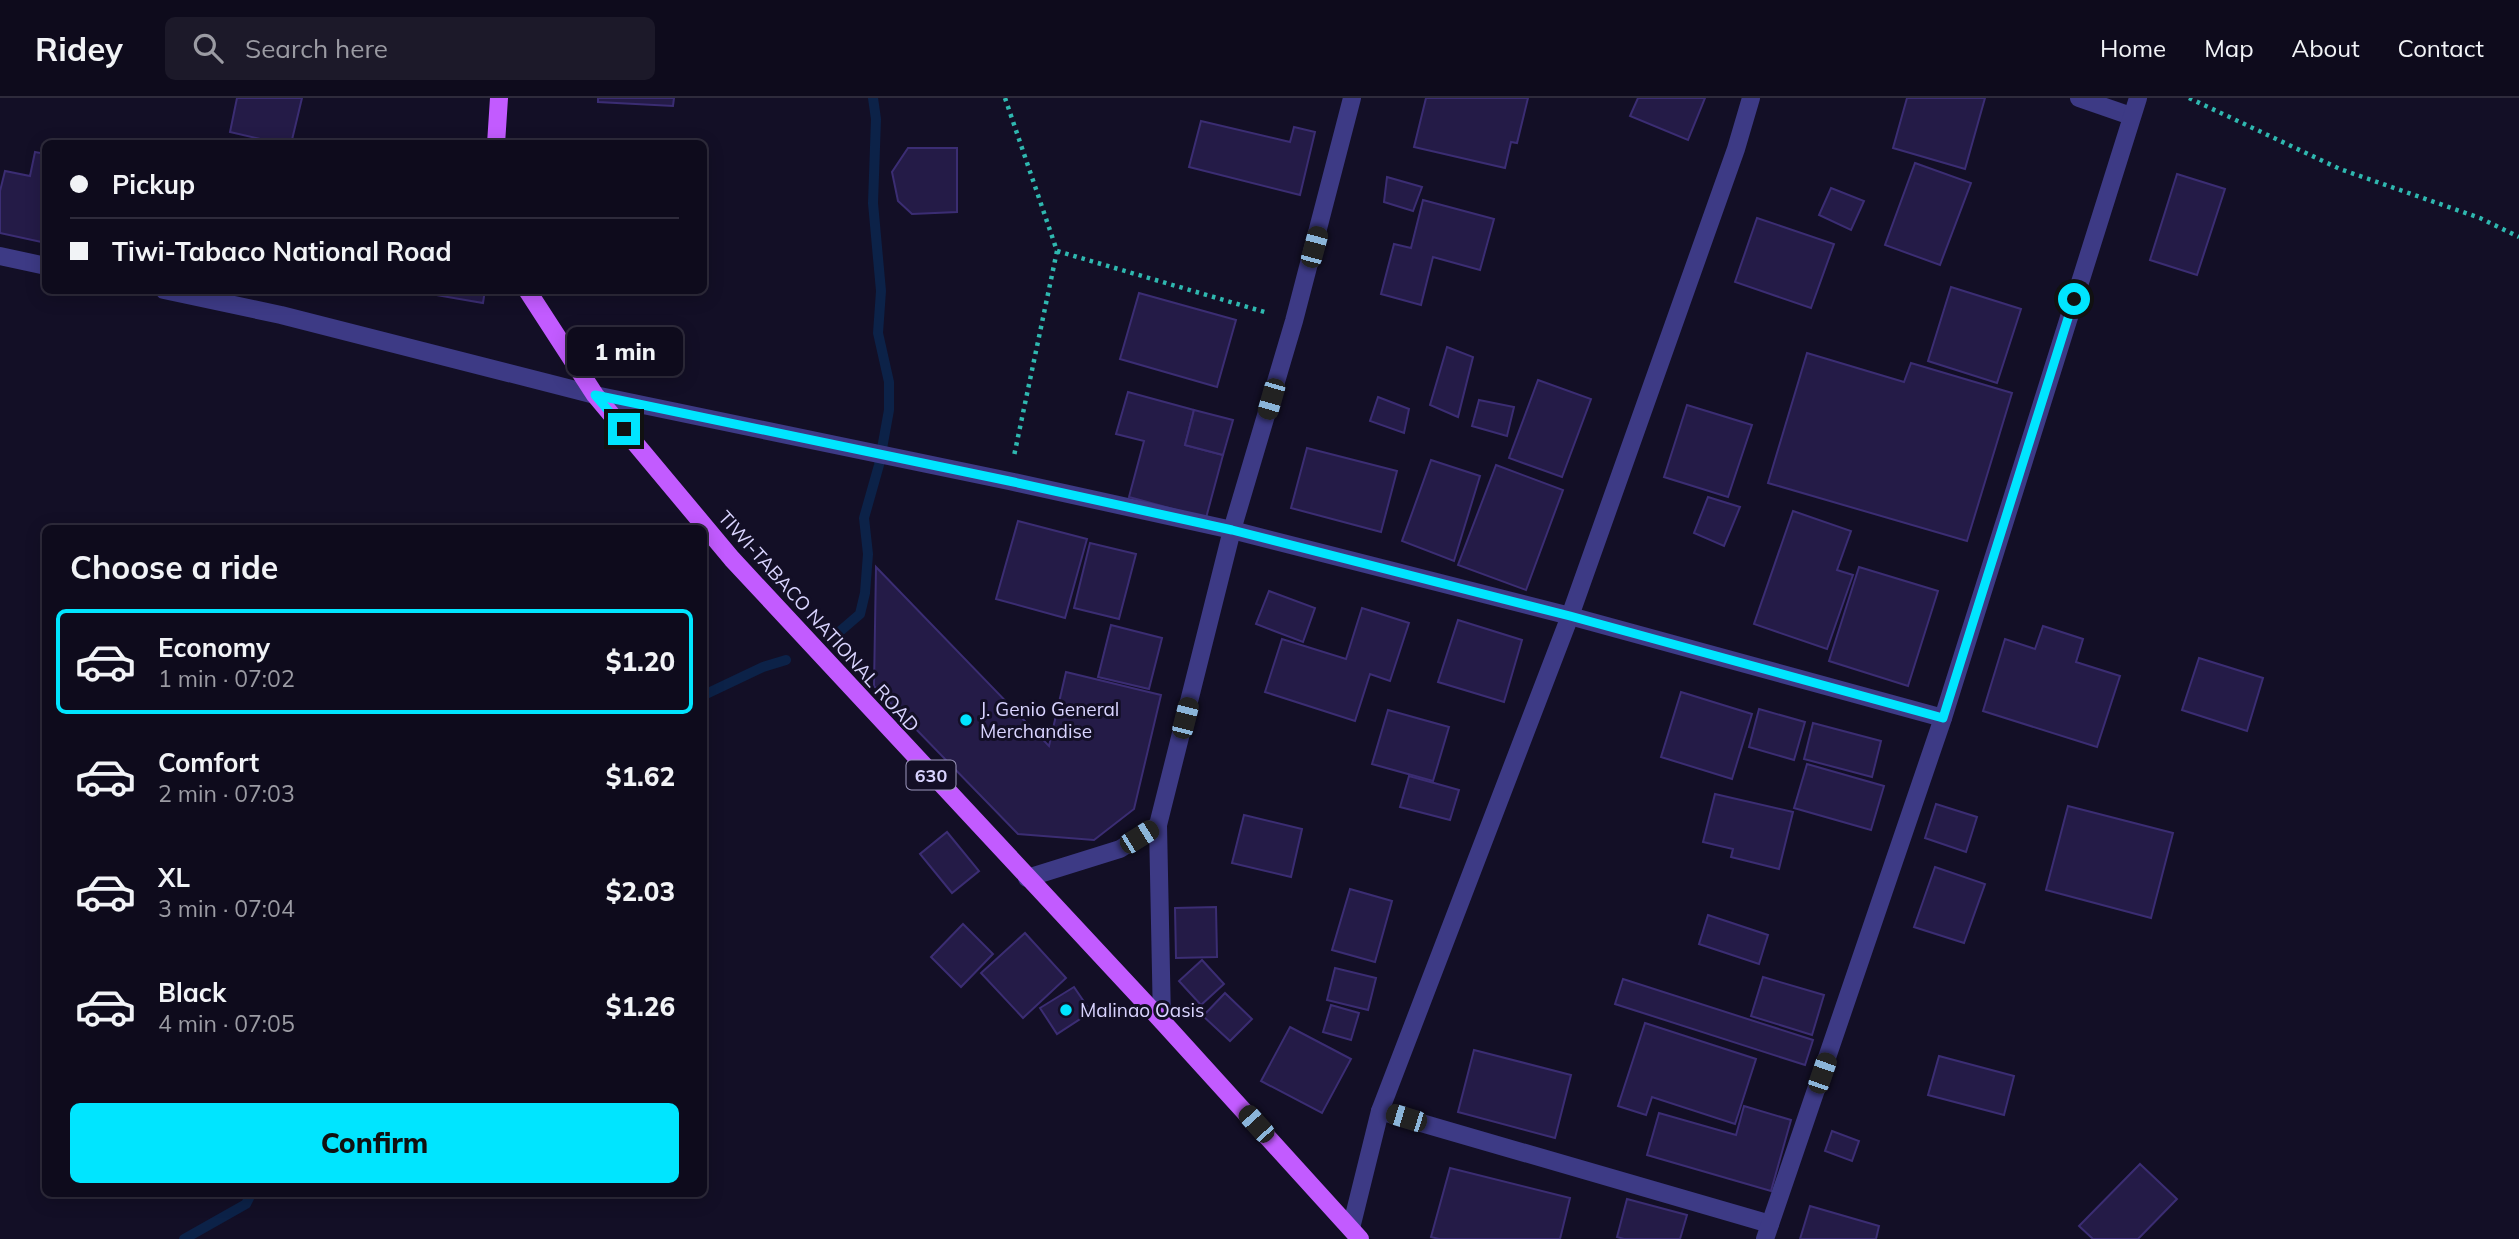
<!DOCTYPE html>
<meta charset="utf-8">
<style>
:root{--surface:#0e0b1c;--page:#1c1929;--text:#f1f3f6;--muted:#9b9ba3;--line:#2e2b3b;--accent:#00e5ff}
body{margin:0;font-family:Mulish,sans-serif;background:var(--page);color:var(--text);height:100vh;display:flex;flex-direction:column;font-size:26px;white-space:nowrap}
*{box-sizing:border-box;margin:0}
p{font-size:23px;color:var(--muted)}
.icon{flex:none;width:38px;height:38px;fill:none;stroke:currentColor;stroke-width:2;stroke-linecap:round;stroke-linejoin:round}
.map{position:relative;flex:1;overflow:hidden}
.side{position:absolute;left:42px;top:427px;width:665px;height:672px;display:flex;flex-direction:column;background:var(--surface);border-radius:10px;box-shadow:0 4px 18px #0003,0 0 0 2px var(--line)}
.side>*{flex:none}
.top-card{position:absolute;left:42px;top:42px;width:665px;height:154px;border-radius:10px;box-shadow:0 4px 18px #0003,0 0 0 2px var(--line);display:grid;align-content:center;height:154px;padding:0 28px;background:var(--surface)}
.end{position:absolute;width:32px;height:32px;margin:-16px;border:9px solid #00e5ff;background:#111;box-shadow:0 0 0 4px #111}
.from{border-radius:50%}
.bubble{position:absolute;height:49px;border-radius:10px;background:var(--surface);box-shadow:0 4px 18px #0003,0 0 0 2px var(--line);font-size:23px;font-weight:800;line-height:49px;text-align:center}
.car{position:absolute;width:21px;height:42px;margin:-21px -10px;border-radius:9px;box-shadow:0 0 5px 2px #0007;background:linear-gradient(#222 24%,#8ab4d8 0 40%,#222 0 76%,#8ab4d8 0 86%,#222 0)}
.top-card b{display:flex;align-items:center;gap:24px;height:66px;font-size:26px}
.top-card b+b{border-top:2px solid var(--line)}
.top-card i{width:18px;height:18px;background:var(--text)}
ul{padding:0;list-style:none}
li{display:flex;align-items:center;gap:21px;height:105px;margin:0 14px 10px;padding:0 14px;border:4px solid transparent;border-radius:10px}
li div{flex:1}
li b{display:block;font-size:26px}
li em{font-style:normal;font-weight:800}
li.selected{border-color:var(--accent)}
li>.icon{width:63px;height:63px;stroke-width:1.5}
h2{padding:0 28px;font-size:32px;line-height:84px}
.primary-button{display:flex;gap:14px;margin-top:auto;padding:14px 28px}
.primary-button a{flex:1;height:80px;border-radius:10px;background:var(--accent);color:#111;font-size:28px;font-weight:800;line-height:80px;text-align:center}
header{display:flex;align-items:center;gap:42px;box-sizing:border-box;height:98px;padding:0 35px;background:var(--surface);border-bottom:2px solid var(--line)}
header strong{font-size:33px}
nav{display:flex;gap:38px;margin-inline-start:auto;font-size:24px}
.search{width:490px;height:63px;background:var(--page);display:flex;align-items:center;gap:18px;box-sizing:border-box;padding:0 24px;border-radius:10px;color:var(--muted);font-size:26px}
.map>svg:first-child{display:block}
</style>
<header>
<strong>Ridey</strong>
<div class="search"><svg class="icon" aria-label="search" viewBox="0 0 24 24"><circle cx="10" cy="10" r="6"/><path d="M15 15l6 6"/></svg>Search here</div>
<nav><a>Home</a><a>Map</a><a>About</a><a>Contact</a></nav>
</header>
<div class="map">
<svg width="2519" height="1141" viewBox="0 0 2519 1141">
<rect width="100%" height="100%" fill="#130f26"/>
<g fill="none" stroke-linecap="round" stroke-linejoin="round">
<g stroke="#0c2248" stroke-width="10">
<polyline points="838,535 860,516 865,495 868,456 864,420 879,367 889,312 889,284 878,235 881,193 873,105 876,21 873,0"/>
<polyline points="704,597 763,569 786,562"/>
<polyline points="184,1141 246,1106 251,1096"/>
</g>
</g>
<g fill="#241b47" stroke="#3b2d73" stroke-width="2">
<polygon points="237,0 302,0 291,46 282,46 230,34"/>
<polygon points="598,0 674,0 673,8 598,4"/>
<polygon points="1426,0 1528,0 1517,45 1511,44 1505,70 1414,49"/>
<polygon points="1638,0 1705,0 1688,42 1630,18"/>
<polygon points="1907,0 1985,0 1965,71 1893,50"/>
<polygon points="1201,23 1290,44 1294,29 1315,34 1300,97 1189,69"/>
<polygon points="908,50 957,50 957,114 912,116 898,103 892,74"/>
<polygon points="35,54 46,56 46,145 0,135 0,93 5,73 30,78"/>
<polygon points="1915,65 1971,85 1940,167 1885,147"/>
<polygon points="2177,76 2225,91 2197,177 2150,162"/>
<polygon points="1387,79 1422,89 1413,113 1384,104"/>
<polygon points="1831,90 1864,103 1851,132 1819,117"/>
<polygon points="1423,102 1494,121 1480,172 1433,159 1421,207 1381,196 1394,146 1411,150"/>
<polygon points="1757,120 1834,146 1811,210 1735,184"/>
<polygon points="1951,189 2021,211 1997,285 1928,263"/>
<polygon points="437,192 485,192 483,205 436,197"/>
<polygon points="1139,195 1236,222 1217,289 1120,261"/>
<polygon points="1447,249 1473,259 1458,319 1430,307"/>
<polygon points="1807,255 1904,284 1911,265 2012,295 1967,443 1768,385"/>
<polygon points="1538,282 1591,301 1562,379 1509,360"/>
<polygon points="1128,294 1194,312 1185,347 1223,357 1206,420 1129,399 1144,343 1116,336"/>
<polygon points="1378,299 1409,311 1404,335 1370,323"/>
<polygon points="1479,302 1514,309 1507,338 1472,328"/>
<polygon points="1687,307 1752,327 1728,399 1664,379"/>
<polygon points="1194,312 1233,322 1223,357 1185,347"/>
<polygon points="1307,350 1397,373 1381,434 1291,410"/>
<polygon points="1431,362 1480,378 1454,463 1402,443"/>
<polygon points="1496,367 1563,392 1526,492 1458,467"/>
<polygon points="1708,399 1740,409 1724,448 1694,435"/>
<polygon points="1793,413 1851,433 1837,472 1853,477 1827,551 1754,526"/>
<polygon points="1018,423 1087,441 1065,520 996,501"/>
<polygon points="1090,445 1136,456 1119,521 1074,510"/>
<polygon points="876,469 1049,648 1066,574 1161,597 1134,711 1094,742 1018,736 874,588"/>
<polygon points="1859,469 1938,493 1908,588 1829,563"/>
<polygon points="1269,493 1315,510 1303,544 1256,526"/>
<polygon points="1362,510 1409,525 1390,583 1370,576 1355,623 1265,594 1282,541 1346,561"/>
<polygon points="1458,522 1522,542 1504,604 1438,584"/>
<polygon points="1111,527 1162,540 1149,591 1098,579"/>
<polygon points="2043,528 2083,541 2076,564 2120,578 2097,649 1983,613 2005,541 2035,551"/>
<polygon points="2199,560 2263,580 2247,633 2182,612"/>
<polygon points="1681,594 1752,616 1732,681 1661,659"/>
<polygon points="1759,611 1805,624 1794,662 1749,649"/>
<polygon points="1388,612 1449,629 1433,683 1372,666"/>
<polygon points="1813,625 1881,643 1872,679 1804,661"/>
<polygon points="1807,666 1884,688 1871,732 1794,710"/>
<polygon points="1409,678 1459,692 1450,722 1400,709"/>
<polygon points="1715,696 1793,714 1779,771 1731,759 1733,751 1703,744"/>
<polygon points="1936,706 1977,719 1966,754 1925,740"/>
<polygon points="2068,708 2173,735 2151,820 2046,792"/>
<polygon points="1244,717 1302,731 1291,779 1232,765"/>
<polygon points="947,734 979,773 952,795 920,756"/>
<polygon points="1935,769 1985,786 1964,845 1914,829"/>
<polygon points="1350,791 1392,803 1375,864 1332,852"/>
<polygon points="1216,809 1217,859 1176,860 1175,810"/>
<polygon points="1708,817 1768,837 1759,866 1699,846"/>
<polygon points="963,826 993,856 961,889 931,859"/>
<polygon points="1025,835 1066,880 1023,920 981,875"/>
<polygon points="1202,862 1224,886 1201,907 1179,883"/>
<polygon points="1335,870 1376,880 1368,912 1327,902"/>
<polygon points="1763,879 1824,897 1812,937 1751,918"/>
<polygon points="1623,881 1813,942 1805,967 1615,906"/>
<polygon points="1074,889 1091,914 1057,936 1040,910"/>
<polygon points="1225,895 1252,921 1230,943 1203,918"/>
<polygon points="1331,907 1359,915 1351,942 1323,934"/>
<polygon points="1645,925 1756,961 1735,1026 1652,999 1646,1017 1618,1008"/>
<polygon points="1290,929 1351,961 1322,1015 1261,983"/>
<polygon points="1474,952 1571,977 1555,1040 1458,1014"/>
<polygon points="1939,958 2014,978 2004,1017 1928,997"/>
<polygon points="1744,1008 1791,1022 1771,1093 1647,1057 1659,1015 1736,1037"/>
<polygon points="1832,1033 1859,1043 1852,1063 1825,1053"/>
<polygon points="2140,1066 2177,1101 2138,1141 2093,1141 2079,1128"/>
<polygon points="1450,1070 1570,1100 1560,1141 1439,1141 1431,1139"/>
<polygon points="1627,1101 1687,1117 1680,1141 1624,1141 1617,1139"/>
<polygon points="1810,1108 1879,1128 1876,1141 1800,1141"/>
</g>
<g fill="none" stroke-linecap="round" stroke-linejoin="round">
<g stroke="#2fb8b0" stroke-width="4.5" stroke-dasharray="3.5 5" stroke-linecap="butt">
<polyline points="1005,0 1057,153 1014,358"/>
<polyline points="2189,0 2340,71 2480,120 2519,139"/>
<polyline points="1057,153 1268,215"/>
</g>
<g stroke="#3d3a85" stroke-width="18">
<polyline points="2079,0 2131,18"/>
<polyline points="0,158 46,168"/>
<polyline points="164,192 281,217 595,297 1009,383 1232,432 1570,518 1943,620"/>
<polyline points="1027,780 1120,751 1158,727"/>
<polyline points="1162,923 1158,727 1232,432 1294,223 1352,0"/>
<polyline points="1380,1013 1770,1126"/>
<polyline points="1765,1141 1943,620 2138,0"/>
</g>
<polyline stroke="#3d3a85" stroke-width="18" points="1351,1130 1380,1013 1570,518 1736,51 1751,0"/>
<g stroke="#c25bff" stroke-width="18">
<polyline points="496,46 499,0"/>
<polyline points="527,192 595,297 732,461 1162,923 1360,1141"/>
</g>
</g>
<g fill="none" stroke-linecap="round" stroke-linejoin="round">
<polyline stroke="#00e5ff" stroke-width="9" points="624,331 595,297 1009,383 1232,432 1570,518 1943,620 2074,201"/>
</g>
<g fill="#00e5ff" stroke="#130f26" stroke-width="2.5">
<circle cx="966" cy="622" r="7"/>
<circle cx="1066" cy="912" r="7"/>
</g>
<g text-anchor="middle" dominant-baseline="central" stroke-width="6" stroke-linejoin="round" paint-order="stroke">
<rect fill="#130f26" stroke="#9e99be" stroke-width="2" x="906.5" y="662.5" width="49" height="29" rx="5"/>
<g font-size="18" font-weight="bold" fill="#d9d4ff">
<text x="931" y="677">630</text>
</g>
<g font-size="19" fill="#d9d4ff" stroke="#130f26">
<text transform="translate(819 523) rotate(48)">TIWI-TABACO NATIONAL ROAD</text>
</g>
<g font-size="19" fill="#d9d4ff" stroke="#130f26" text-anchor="start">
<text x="980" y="611">J. Genio General<tspan x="980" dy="22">Merchandise</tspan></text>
<text x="1080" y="912">Malinao Oasis</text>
</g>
</g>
</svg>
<i class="end from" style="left:2074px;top:201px"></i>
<i class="end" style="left:624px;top:331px"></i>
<div class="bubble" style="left:567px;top:229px;width:116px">1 min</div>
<i class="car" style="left:1314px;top:149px;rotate:15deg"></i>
<i class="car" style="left:1271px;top:301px;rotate:196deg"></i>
<i class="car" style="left:1185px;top:620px;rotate:14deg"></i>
<i class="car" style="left:1139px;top:739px;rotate:58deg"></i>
<i class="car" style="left:1822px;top:975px;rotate:19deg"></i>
<i class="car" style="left:1406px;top:1020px;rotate:287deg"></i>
<i class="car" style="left:1256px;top:1026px;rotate:318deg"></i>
<div class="top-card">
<b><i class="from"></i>Pickup</b>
<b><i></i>Tiwi-Tabaco National Road</b>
</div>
<section class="side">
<h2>Choose a ride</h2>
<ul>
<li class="selected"><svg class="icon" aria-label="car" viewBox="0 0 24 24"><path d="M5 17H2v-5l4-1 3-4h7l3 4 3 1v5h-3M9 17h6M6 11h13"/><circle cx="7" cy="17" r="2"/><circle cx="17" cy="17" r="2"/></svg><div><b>Economy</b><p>1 min · 07:02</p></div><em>$1.20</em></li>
<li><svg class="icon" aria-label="car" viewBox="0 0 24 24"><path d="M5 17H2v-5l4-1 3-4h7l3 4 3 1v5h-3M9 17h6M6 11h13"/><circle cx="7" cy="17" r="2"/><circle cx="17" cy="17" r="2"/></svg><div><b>Comfort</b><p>2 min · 07:03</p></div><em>$1.62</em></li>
<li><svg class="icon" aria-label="car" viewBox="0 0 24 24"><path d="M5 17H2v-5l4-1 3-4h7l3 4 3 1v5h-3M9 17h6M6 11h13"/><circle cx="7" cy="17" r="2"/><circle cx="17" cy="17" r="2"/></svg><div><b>XL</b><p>3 min · 07:04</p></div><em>$2.03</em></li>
<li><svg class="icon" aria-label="car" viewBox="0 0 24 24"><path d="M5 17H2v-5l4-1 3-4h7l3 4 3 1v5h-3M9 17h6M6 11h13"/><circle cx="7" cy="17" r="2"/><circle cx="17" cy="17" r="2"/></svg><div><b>Black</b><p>4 min · 07:05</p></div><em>$1.26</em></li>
</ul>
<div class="primary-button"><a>Confirm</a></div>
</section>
</div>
